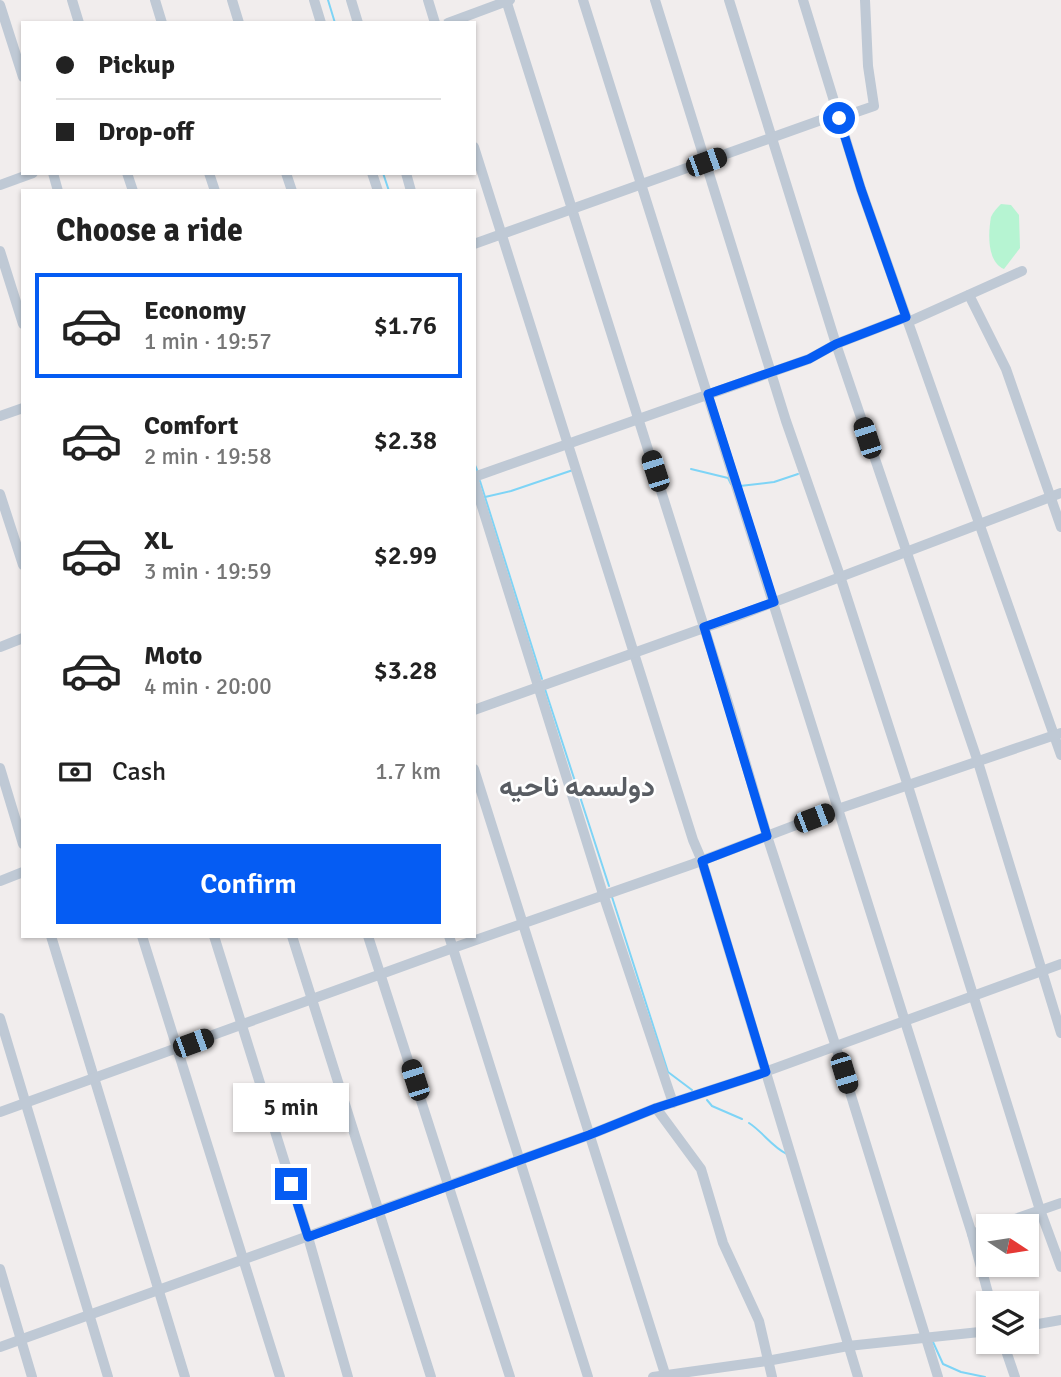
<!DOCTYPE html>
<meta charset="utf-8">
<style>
:root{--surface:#fff;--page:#f6f6f6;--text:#222;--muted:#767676;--line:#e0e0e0;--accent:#055cf3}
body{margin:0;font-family:Signika,Vazirmatn,sans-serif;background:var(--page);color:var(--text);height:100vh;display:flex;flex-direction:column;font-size:26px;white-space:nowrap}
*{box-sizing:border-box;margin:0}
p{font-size:23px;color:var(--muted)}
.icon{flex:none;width:38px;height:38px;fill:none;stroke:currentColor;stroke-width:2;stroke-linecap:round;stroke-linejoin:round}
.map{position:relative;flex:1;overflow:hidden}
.panel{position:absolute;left:21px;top:189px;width:455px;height:749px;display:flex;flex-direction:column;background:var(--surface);border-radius:0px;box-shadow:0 2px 5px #0004}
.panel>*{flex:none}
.hud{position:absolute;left:21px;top:21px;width:455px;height:154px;border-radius:0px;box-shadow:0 2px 5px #0004;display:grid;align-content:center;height:154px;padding:0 35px;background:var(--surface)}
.needle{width:46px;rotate:102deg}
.buttons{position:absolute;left:976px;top:1214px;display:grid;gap:14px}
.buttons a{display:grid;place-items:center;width:63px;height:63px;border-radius:0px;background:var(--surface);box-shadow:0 2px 5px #0004;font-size:35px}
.end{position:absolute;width:32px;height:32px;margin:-16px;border:9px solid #055cf3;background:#fff;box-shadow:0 0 0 4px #fff}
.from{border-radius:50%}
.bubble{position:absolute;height:49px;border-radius:0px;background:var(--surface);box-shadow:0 2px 5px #0004;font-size:23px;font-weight:600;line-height:49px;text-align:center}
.car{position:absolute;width:21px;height:42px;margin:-21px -10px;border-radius:9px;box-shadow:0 0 5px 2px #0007;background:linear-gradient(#222 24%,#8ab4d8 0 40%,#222 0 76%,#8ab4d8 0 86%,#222 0)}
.hud b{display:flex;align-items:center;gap:24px;height:66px;font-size:26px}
.hud b+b{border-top:2px solid var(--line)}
.hud i{width:18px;height:18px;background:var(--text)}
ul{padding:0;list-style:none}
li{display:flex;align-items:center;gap:21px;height:105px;margin:0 14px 10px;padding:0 21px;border:4px solid transparent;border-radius:0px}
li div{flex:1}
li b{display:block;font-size:26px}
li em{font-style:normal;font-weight:600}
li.selected{border-color:var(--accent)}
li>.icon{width:63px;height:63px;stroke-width:1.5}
h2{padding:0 35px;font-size:32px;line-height:84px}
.pay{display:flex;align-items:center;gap:18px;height:77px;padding:0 35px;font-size:26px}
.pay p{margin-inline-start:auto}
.action{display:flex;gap:14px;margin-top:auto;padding:14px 35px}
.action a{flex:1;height:80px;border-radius:0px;background:var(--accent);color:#fff;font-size:28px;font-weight:600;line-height:80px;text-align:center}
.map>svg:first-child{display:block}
</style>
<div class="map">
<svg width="1061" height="1377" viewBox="0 0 1061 1377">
<rect width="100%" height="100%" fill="#f1eded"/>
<path fill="#b6f4d2" d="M 1001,204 L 1011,205 L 1019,215 L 1020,248 L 1004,269 C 987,262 988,234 991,217 C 993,212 997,208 1001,204 Z"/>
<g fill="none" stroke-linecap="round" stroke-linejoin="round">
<g stroke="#7ed4f6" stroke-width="2">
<polyline points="328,0 335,23"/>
<polyline points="383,173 389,191"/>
<polyline points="474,463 477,470"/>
<polyline points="691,469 728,478 731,484"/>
<polyline points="480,481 542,679"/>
<polyline points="740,486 774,482 798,474"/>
<polyline points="485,497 511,491 573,470"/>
<polyline points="545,689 609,886"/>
<polyline points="612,897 668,1072 692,1090"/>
<polyline points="707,1100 712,1106 742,1119"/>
<path d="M 749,1123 C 763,1132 772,1147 787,1154"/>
<polyline points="933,1342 943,1364 961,1372 985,1377"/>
</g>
<g stroke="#bfc9d5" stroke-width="10">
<polyline points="72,0 79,23"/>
<polyline points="155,0 162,23"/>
<polyline points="232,0 239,23"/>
<polyline points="314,0 321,23"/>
<polyline points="351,0 358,23"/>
<polyline points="428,0 435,23"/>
<polyline points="506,0 729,706 767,836 836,1047 938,1377"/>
<polyline points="583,0 972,1234 991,1304"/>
<polyline points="655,0 786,421 840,576 908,786 1040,1210 1061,1267"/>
<polyline points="729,0 836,344 978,762 1061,1033"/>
<polyline points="803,0 861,189 1061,755"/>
<polyline points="0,5 23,77"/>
<polyline points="448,23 510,0"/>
<polyline points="839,118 874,106 868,66 865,0"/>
<polyline points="474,147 693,840 702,861 858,1377"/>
<polyline points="53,173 58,191"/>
<polyline points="127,173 133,191"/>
<polyline points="209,173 215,191"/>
<polyline points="286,173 292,191"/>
<polyline points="372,173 378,191"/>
<polyline points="406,173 411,191"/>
<polyline points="0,185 33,173"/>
<polyline points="474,244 838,114"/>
<polyline points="0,251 23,324"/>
<polyline points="969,295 1006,369 1061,527"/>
<polyline points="908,322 1022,271"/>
<polyline points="0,416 23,408"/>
<polyline points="474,477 809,359 836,344 906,317"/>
<polyline points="474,481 603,894 673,1103"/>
<polyline points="0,494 23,565"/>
<polyline points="0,647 23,638"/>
<polyline points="474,710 743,614 1061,493"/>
<polyline points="0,768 23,844"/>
<polyline points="474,769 666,1377"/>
<polyline points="0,881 23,872"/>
<polyline points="51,936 185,1377"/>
<polyline points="142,936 280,1377"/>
<polyline points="214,936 308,1237 348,1377"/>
<polyline points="292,936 431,1377"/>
<polyline points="368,936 510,1377"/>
<polyline points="449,936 588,1377"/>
<polyline points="0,1018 108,1377"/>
<polyline points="656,1108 701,1169 723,1243 759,1321 772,1377"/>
<polyline points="0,1112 453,948 693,864 838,809 1061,733"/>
<polyline points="992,1227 1061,1203"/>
<polyline points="972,1234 989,1228"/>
<polyline points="0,1269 32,1377"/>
<polyline points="1027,1326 1061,1320"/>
<polyline points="1003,1342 1015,1377"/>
<polyline points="0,1347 589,1135 656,1108 751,1077 1061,964"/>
<polyline points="653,1377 767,1361 848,1346 989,1331"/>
</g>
</g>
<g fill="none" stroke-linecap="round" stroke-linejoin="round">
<polyline stroke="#055cf3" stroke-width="9" points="291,1184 308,1237 589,1135 656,1108 766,1072 702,861 767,836 704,627 774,602 708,394 809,359 836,344 906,317 861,189 839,118"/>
</g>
<g text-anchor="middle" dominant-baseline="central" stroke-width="5" stroke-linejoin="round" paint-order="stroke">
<g font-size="28" font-weight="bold" fill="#595d63" stroke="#fff">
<text x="577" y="787">دولسمه ناحیه</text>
</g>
</g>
</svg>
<div class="buttons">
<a><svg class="needle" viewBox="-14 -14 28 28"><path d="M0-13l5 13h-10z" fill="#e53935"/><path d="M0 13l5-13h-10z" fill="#767676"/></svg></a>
<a><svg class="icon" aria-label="layers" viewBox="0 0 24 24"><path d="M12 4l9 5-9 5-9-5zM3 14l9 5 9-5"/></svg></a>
</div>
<i class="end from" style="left:839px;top:118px"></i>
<i class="end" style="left:291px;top:1184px"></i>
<div class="bubble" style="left:233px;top:1083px;width:116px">5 min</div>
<i class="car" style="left:706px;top:162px;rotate:70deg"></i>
<i class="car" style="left:867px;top:438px;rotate:342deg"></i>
<i class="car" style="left:655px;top:471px;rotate:342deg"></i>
<i class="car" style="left:814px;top:818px;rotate:69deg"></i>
<i class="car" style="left:193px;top:1043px;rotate:70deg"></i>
<i class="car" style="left:844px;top:1073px;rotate:163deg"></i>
<i class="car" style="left:415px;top:1080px;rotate:342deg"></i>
<div class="hud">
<b><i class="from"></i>Pickup</b>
<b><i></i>Drop-off</b>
</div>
<section class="panel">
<h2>Choose a ride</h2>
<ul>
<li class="selected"><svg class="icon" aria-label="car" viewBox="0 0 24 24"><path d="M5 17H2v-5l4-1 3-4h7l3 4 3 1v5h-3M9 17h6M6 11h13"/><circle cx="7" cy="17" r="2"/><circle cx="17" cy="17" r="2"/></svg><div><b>Economy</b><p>1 min · 19:57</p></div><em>$1.76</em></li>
<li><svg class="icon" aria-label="car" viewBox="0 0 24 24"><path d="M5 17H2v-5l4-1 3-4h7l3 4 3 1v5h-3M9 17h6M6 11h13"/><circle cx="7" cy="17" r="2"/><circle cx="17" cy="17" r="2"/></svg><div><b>Comfort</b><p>2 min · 19:58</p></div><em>$2.38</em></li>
<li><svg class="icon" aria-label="car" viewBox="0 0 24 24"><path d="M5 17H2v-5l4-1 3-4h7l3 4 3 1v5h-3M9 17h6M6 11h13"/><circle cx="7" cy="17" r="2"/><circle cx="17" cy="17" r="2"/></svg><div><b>XL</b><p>3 min · 19:59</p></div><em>$2.99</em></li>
<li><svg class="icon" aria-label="car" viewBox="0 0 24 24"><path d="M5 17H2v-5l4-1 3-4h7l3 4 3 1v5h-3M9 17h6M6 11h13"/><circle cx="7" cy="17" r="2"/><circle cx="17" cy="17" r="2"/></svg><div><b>Moto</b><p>4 min · 20:00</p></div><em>$3.28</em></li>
</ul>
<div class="pay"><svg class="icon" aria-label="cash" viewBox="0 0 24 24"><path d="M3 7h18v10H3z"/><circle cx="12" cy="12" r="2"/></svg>Cash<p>1.7 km</p></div>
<div class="action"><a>Confirm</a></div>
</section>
</div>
